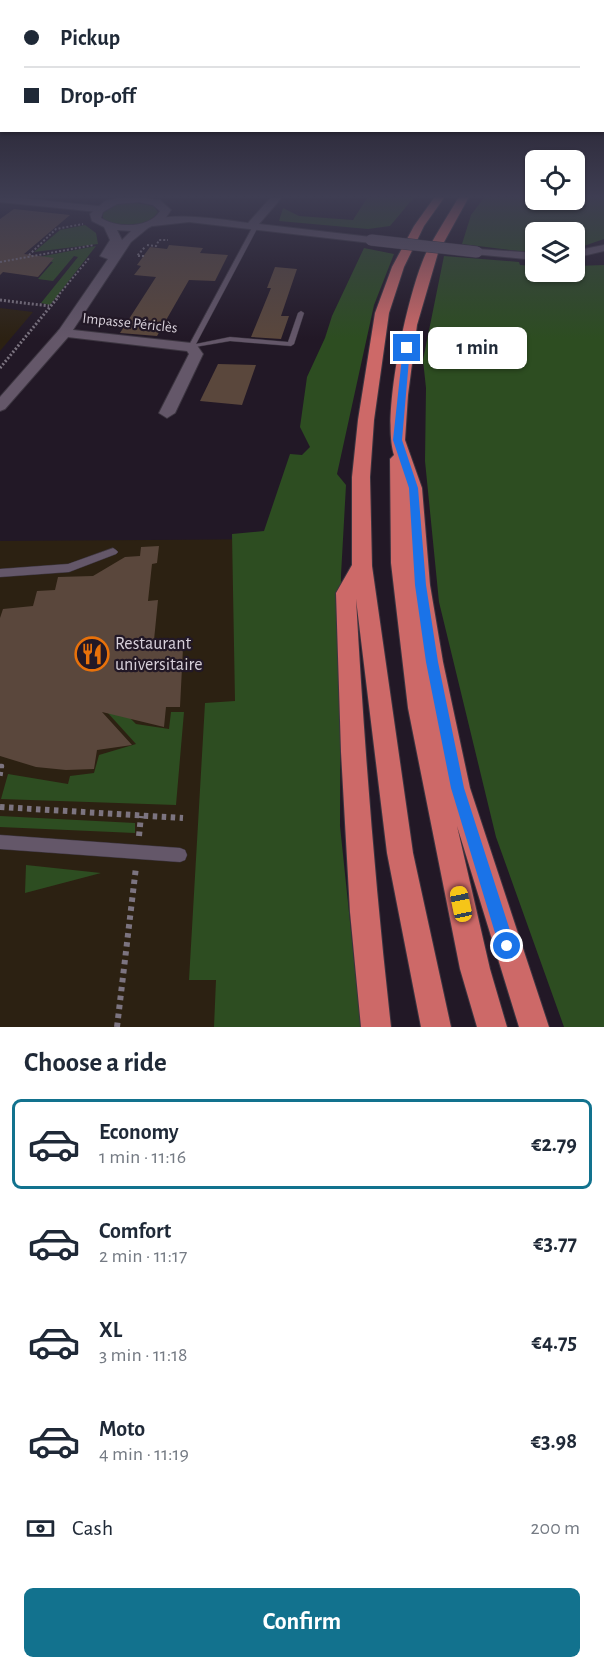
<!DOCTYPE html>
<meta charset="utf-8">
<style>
:root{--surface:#fff;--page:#f6f6f7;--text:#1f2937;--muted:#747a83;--line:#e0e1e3;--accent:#12728e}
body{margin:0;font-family:"Alegreya Sans",sans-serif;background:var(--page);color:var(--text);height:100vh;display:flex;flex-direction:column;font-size:22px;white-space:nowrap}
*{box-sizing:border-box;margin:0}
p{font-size:20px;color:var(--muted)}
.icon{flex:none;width:33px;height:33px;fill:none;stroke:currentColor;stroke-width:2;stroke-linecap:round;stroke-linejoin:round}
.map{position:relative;height:1027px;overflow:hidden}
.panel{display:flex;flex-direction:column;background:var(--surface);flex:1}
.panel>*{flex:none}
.guide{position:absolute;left:0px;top:0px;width:604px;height:132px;box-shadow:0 2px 4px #0004;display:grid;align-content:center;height:132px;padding:0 24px;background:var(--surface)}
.tools{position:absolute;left:525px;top:150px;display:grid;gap:12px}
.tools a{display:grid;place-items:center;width:60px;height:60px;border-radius:9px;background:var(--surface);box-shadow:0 2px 4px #0004;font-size:30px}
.end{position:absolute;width:27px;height:27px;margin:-14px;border:8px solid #1a73e8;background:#fff;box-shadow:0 0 0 3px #fff}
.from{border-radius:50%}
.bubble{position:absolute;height:42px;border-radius:9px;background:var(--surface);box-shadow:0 2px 4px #0004;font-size:20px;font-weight:600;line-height:42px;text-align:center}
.car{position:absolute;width:18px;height:36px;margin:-18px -9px;border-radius:8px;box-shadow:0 0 4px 2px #0007;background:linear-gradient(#f5c518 24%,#345 0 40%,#f5c518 0 76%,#345 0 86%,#f5c518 0)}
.guide b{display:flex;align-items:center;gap:21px;height:57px;font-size:22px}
.guide b+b{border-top:2px solid var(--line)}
.guide i{width:15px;height:15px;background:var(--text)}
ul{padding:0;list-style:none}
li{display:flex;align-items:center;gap:18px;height:90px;margin:0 12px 9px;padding:0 12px;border:3px solid transparent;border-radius:9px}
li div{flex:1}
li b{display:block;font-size:22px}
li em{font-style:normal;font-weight:600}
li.current{border-color:var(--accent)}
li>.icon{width:54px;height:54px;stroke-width:1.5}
h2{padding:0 24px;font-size:27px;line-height:72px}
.pay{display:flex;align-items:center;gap:15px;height:66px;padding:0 24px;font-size:22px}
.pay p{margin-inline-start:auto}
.primary-button{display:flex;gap:12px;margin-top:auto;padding:12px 24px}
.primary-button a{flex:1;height:69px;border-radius:9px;background:var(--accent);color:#fff;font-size:24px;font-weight:600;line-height:69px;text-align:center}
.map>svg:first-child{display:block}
</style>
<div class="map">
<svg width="604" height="1027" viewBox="0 0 604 1027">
<rect width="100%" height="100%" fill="#221826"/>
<g fill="#2c2112">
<polygon points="0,308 33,312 0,351"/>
<polygon points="284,539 342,1027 0,1027 0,541"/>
</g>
<g fill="#2d4d21">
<polygon points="369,195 416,195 390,226 368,229 279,221 283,208 299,216 353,220"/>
<polygon points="486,195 535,195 536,200 574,200 575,195 604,195 604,239 575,249 574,232 536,232 535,252 526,252 462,244 471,215"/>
<path d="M 131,202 L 153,206 L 158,212 C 148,228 117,229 103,219 L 103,212 L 114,205 Z"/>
<polygon points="85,225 96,233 98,244 34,252 60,230"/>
<polygon points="96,246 50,305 41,303 78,257 74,256 53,281 38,279 53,262 28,259"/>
<polygon points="364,248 394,254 374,305 337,474 346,485 341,575 340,826 361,1027 214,1027 216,980 189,980 205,703 235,701 232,534 264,531 290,454 302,455 310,447 300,427 307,377 325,338 332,316"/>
<polygon points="444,256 519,262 520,265 535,266 536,272 574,272 575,266 604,265 604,1027 564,1027 496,837 439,602 425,461 426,388 423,360"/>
<polygon points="123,711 136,724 169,729 171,712 184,712 176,805 1,799 8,774 68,784 70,776 94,773 99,755 136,744 107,712"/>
<polygon points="0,816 135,823 135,833 0,827"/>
<polygon points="26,865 101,873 25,893"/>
</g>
<g fill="#5a473c">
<polygon points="14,209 70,215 24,254 54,258 38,277 3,272 0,275 0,219"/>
<polygon points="169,245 203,248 200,253 228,255 215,281 189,280 157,336 120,333 156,277 134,275 141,266 137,265 150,247 167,249"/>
<polygon points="275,267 297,269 281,316 289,316 281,339 251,337 271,288 267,288"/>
<polygon points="218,364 256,365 242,405 200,401"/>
<polygon points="159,546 157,563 152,564 148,601 158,600 153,650 183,648 180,707 166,707 164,727 102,712 132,745 97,750 94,769 66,770 36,767 0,756 0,618 3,609 33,606 37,591 55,590 58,577 93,576 125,557 140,556 141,547"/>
</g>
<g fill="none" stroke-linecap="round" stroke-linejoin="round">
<g stroke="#3c3540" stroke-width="1">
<g id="lane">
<polygon points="253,226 258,227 196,344 230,337 288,342 298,313 301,311 304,313 294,344 291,346 230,341 189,348 188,347"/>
<polygon points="113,548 116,550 118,552 116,554 69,572 0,577 0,569 68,564"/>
<polygon points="0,835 180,848 185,850 187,855 185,860 180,862 0,849"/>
</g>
</g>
<g stroke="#3c3540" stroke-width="2">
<g id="street">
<path d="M 273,195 L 284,195 L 259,224 L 371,237 L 377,240 L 371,243 L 189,222 L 153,226 L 148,223 C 165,210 226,220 248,223 Z"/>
<polygon points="0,196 98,206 103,209 98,212 0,202"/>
<polygon points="604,245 604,251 574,258 574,251"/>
<polygon points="477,249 536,253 536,260 473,254 473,250"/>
<polygon points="64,329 191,343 196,344 203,354 175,413 167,418 159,413 189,354 187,351 59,336 57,333 59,330"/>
</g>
</g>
<g stroke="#3c3540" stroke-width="2">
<path id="secondary" d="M 127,196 L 160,200 L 171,210 L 165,219 L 148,228 L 131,242 L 69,336 L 5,409 L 0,411 L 0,397 L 59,330 L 108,259 L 100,256 L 110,240 L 104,227 L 92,221 L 90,214 L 105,201 ZM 139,202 L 153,205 L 160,211 C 149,229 117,228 101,218 L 103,212 L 117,204 ZM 117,230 L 131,231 L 122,240 Z"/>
</g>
<g stroke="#3c3540" stroke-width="2">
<g id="highway">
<path d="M 436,195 L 446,195 L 424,226 L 404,267 L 389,313 L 374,420 L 370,477 L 372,566 L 413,853 L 451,1027 L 421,1027 L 387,853 L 356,599 C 364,742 375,885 391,1027 L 361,1027 L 350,912 L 341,752 L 336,593 L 352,565 L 352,477 L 358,420 L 375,313 L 392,267 L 414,226 Z"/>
<path d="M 460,195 L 470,195 L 438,253 L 417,325 L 408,395 L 405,440 L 422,488 L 430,585 L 443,662 L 470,788 L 549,1027 L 519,1027 L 457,826 L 490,969 L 507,1027 L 477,1027 L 460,969 L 408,708 L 391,563 L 390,459 L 394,455 C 381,415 408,290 427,251 C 437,232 449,214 460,195 Z"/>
</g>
</g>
<g stroke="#7c7480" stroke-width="2" stroke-dasharray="2 2" stroke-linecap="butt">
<polyline points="147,245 156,246 159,240 168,240"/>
<polyline points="29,255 56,229 83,224"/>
<polyline points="144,256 137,256 145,247"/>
<polyline points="0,262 94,245"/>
<polyline points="57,297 90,257"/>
</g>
<g stroke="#7c7480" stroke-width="3" stroke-dasharray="2 2" stroke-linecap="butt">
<polyline points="0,300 49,306"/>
<polyline points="0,368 59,296"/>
</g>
<polyline stroke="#7c7480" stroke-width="4.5" stroke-dasharray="4 4" stroke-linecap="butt" points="0,766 2,766 0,778"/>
<g stroke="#7c7480" stroke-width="6" stroke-dasharray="4.5 4.5" stroke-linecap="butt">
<polyline points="0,807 183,818"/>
<polyline points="139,836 141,816"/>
<polyline points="117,1027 136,867"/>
</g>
<use href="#lane" fill="#645769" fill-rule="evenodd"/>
<use href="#street" fill="#645769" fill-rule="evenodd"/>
<use href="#secondary" fill="#645769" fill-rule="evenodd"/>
<use href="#highway" fill="#cd6968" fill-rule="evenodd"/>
<g stroke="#3c3540" stroke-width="12" stroke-linecap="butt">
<polyline id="street-bridge" points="371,240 477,252"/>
</g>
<use href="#street-bridge" stroke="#645769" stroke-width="11"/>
</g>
<linearGradient id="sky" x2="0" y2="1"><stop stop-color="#130d15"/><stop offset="0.58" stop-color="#3e3d52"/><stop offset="1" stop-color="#3e3d52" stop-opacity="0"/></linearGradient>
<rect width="604" height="339" fill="url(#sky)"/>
<polygon fill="#1a73e8" points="407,346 410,348 402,440 418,488 426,585 438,662 464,788 515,946 513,952 507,954 502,952 499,946 451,788 426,662 415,585 409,488 393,440 403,348"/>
<defs>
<g id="restaurant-ring" transform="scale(1.725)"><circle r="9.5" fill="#221826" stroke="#e8710a" stroke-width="1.5"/><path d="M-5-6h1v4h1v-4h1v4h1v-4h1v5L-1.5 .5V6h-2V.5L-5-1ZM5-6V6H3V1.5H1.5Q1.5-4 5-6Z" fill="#e8710a"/></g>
</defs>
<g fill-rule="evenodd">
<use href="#restaurant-ring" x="92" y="654"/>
</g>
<g text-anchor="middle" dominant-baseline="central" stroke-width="4.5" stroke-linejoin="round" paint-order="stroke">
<g font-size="15" fill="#d7d0da" stroke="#221826">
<text transform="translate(130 323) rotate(6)">Impasse Périclès</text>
</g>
<g font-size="18" fill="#d7d0da" stroke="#221826" text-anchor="start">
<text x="115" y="644">Restaurant<tspan x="115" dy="21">universitaire</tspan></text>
</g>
</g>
</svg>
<div class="tools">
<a><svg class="icon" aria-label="locate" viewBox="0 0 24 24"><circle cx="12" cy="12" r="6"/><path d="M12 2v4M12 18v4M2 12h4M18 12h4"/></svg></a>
<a><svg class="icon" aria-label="layers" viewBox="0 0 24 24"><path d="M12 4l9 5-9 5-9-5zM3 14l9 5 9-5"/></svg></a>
</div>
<i class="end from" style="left:507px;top:946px"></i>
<i class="end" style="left:407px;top:348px"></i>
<div class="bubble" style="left:428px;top:327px;width:99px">1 min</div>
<i class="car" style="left:461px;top:904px;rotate:348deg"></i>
<div class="guide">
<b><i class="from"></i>Pickup</b>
<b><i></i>Drop-off</b>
</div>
</div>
<section class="panel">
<h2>Choose a ride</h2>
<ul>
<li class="current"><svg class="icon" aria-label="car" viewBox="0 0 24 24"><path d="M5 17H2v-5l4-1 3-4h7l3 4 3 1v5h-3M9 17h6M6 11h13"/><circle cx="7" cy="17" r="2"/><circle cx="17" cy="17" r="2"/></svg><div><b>Economy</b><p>1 min · 11:16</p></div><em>€2.79</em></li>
<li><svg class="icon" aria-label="car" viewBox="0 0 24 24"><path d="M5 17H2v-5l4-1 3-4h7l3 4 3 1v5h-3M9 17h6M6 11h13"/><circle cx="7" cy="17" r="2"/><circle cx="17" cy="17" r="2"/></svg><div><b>Comfort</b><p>2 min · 11:17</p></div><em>€3.77</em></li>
<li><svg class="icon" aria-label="car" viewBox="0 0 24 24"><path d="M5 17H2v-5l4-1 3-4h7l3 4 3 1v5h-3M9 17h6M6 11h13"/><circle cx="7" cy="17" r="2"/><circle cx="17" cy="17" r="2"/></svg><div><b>XL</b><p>3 min · 11:18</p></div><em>€4.75</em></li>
<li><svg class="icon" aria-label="car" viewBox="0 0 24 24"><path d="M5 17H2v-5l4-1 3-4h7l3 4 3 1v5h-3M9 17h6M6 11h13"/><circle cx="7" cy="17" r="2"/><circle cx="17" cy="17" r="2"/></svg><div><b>Moto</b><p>4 min · 11:19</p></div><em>€3.98</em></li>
</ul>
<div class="pay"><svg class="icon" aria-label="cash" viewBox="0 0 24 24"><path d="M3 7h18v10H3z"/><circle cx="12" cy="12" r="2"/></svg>Cash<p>200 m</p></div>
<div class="primary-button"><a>Confirm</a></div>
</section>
